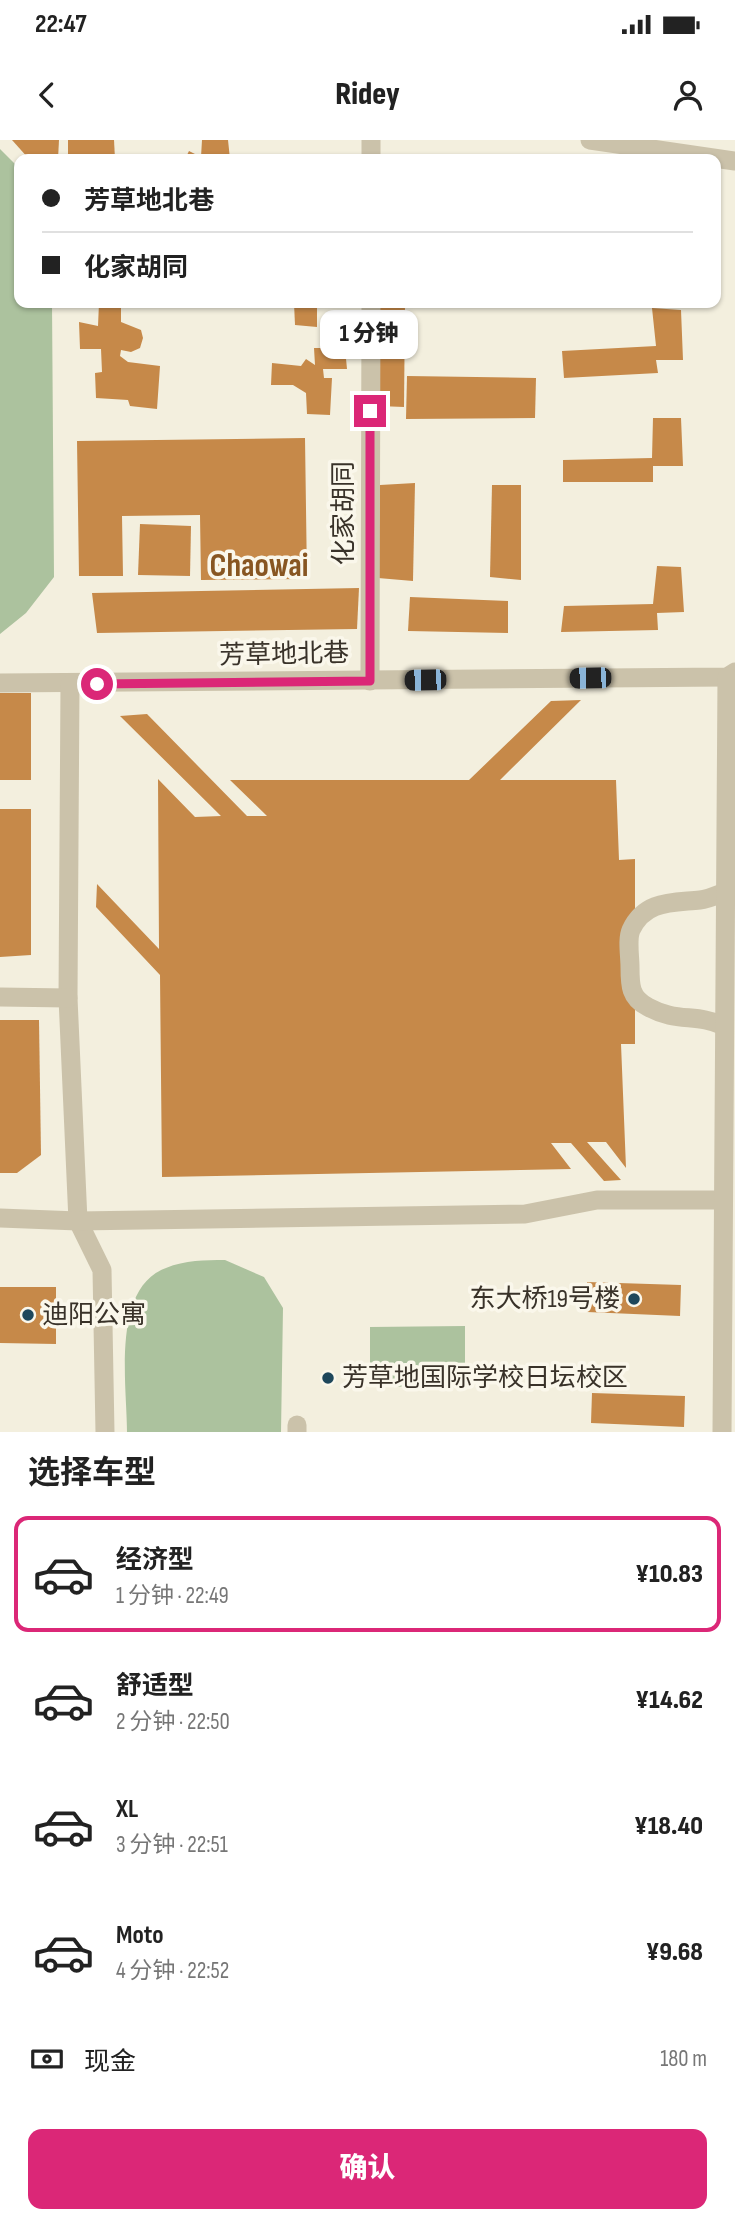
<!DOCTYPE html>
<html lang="zh">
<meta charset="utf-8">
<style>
:root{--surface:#fff;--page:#f6f6f6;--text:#222;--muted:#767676;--line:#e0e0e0;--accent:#db2777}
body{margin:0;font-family:"Sofia Sans Condensed","Noto Sans SC",sans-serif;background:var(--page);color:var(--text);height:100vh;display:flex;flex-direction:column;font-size:26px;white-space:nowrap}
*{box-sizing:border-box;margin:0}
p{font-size:23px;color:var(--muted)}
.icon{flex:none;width:38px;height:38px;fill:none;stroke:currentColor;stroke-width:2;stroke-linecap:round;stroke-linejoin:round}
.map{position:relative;height:1292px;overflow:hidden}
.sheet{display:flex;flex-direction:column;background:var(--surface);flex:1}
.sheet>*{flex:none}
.guide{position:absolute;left:14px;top:14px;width:707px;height:154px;border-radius:14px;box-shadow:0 2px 5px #0004;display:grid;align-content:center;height:154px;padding:0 28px;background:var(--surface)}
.end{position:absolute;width:32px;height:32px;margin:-16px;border:9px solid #db2777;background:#fff;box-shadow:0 0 0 4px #fff}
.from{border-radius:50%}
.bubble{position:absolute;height:49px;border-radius:14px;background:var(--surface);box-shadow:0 2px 5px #0004;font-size:23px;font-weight:800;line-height:49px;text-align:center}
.car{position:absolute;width:21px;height:42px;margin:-21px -10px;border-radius:9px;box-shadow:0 0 5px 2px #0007;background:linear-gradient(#222 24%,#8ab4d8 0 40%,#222 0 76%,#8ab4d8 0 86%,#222 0)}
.guide b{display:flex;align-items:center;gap:24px;height:66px;font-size:26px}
.guide b+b{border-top:2px solid var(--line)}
.guide i{width:18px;height:18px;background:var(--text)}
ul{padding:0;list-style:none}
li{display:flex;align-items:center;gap:21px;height:116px;margin:0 14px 10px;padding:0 14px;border:4px solid transparent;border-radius:14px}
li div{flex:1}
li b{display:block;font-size:26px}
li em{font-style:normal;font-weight:800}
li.selected{border-color:var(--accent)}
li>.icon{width:63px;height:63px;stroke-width:1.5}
h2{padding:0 28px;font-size:32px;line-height:84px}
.pay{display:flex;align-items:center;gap:18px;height:77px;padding:0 28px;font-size:26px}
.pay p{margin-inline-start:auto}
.cta{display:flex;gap:14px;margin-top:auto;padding:14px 28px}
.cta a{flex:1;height:80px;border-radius:14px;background:var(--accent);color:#fff;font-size:28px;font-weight:800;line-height:80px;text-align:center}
.status{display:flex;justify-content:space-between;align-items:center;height:49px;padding:0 35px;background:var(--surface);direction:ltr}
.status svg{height:19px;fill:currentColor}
header{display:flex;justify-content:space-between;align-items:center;height:91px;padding:0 28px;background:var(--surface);font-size:32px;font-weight:800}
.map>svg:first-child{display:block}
</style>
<div class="status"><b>22:47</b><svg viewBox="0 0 49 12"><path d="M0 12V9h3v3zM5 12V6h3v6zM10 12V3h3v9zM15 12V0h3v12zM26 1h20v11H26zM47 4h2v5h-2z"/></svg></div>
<header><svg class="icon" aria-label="back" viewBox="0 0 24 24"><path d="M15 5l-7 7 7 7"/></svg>Ridey<svg class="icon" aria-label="person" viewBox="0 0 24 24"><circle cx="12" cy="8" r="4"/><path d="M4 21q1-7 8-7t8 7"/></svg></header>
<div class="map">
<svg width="735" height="1292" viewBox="0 0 735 1292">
<rect width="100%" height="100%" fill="#f3efde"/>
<g fill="#acc29e">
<polygon points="0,9 19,28 19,163 52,163 54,437 26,473 0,494"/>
<path d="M 225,1120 L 264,1137 L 283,1168 L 281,1292 L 127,1292 C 127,1245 111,1148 166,1128 C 185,1120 205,1120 225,1120 Z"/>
<polygon points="465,1186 465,1248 370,1246 370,1187"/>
</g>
<g fill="#c68949">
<polygon points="12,0 59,0 58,19 29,19"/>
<polygon points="68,0 114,0 115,19 68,19"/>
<polygon points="202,0 228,0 230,19 185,19 189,11 201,17"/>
<polygon points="99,163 121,163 121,182 141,190 143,198 140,208 131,212 121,210 120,216 128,222 160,226 157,269 130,266 128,260 96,258 95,233 102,232 101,209 80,209 79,182 98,186"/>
<polygon points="294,163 317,163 317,187 295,185"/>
<polygon points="379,163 405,163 404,267 379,266"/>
<polygon points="652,168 681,170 683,220 656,220 658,233 564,238 562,211 656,206"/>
<polygon points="314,208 345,208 347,229 323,229 324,238 332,238 330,275 307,274 306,253 293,245 271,245 272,223 301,226 306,219 315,225"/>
<polygon points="407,236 536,238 535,278 406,279"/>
<polygon points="653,278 681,278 683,326 653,326 653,342 563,342 563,320 652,318"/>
<polygon points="305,298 307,439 201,440 200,375 122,376 123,436 79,436 77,301"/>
<polygon points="415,343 413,441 378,438 380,345"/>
<polygon points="492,345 521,345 521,440 490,437"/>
<polygon points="140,384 191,386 190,436 138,435"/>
<polygon points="657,426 681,427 684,472 657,473 658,490 561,492 564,466 653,464"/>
<polygon points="359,448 357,489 97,493 92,453"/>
<polygon points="410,457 508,461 508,493 408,491"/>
<rect x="0" y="553" width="31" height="87"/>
<polygon points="581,560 500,640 616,640 619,720 635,719 635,904 621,904 626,1028 606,1002 587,1002 621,1040 604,1041 571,1003 551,1003 571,1029 162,1037 160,835 96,767 97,744 159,809 158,639 195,677 221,676 120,576 147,574 247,676 267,676 230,640 469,640 551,561"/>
<polygon points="0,669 31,669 31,815 0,817"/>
<polygon points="0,880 39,880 41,1015 17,1033 0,1033"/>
<polygon points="587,1142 681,1145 680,1176 587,1172"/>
<polygon points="0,1147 56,1147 56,1204 0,1203"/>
<polygon points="592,1253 685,1256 684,1287 591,1283"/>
</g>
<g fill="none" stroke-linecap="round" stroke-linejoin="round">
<g stroke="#cbc2aa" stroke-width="19">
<polyline points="590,0 735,21"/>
<polyline points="371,19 371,0"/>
<polyline points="370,541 371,163"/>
<polyline points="0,543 727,537 735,532"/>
<polyline points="70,544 68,858 78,1081 102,1130 105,1292"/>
<polyline points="0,857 68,858"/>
<path d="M 724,886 C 696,873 677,883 648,867 C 630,858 630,845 630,827 C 630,816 627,799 631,790 C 645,760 672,763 700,760 C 708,759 717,755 725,752"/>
<polyline points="0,1078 78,1081 525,1074 597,1060 723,1060"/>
<polyline points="297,1285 297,1292"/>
<polyline points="722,1292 727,537"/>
</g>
</g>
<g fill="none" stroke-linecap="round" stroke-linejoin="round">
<polyline stroke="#db2777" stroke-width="9" points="97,544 370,541 370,271"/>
</g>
<g fill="#1e475b" stroke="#faf7eb" stroke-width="2.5">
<circle cx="634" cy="1159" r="7"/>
<circle cx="28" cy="1175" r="7"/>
<circle cx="328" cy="1238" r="7"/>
</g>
<g text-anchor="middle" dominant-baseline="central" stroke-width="7" stroke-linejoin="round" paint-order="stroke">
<g font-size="26" fill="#393229" stroke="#faf7eb">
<text transform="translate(344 373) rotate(-90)">化家胡同</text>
<text transform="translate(284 515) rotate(-1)">芳草地北巷</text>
</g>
<g font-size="26" fill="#393229" stroke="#faf7eb" text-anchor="start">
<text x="620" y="1159" text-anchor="end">东大桥19号楼</text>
<text x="42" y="1175">迪阳公寓</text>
<text x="342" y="1238">芳草地国际学校日坛校区</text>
</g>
<g font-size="33" font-weight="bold" fill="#885622" stroke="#faf7eb">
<text x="259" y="426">Chaowai</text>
</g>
</g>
</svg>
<i class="end from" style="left:97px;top:544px"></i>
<i class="end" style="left:370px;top:271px"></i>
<div class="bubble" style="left:320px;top:170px;width:98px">1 分钟</div>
<i class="car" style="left:590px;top:538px;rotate:269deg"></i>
<i class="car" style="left:425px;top:540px;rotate:269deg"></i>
<div class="guide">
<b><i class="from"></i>芳草地北巷</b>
<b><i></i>化家胡同</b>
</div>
</div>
<section class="sheet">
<h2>选择车型</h2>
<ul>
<li class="selected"><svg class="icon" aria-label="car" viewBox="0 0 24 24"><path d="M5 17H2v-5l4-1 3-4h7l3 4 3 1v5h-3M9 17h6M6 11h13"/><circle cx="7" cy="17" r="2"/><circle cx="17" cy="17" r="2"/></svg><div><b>经济型</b><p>1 分钟 · 22:49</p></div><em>¥10.83</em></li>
<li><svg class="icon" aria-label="car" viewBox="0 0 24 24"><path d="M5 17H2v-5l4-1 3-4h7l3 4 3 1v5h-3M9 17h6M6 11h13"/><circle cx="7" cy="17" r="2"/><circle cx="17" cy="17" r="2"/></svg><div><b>舒适型</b><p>2 分钟 · 22:50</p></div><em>¥14.62</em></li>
<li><svg class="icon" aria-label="car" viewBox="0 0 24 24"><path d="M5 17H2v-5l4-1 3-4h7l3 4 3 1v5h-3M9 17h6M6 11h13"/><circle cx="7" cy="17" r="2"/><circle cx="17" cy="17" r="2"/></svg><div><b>XL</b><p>3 分钟 · 22:51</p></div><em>¥18.40</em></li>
<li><svg class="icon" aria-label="car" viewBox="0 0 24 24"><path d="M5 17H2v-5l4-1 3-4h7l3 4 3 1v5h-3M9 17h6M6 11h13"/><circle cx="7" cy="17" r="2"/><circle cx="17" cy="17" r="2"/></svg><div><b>Moto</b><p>4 分钟 · 22:52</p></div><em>¥9.68</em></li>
</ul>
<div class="pay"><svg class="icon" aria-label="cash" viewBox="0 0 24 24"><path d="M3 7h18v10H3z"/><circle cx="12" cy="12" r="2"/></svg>现金<p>180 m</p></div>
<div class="cta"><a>确认</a></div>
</section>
